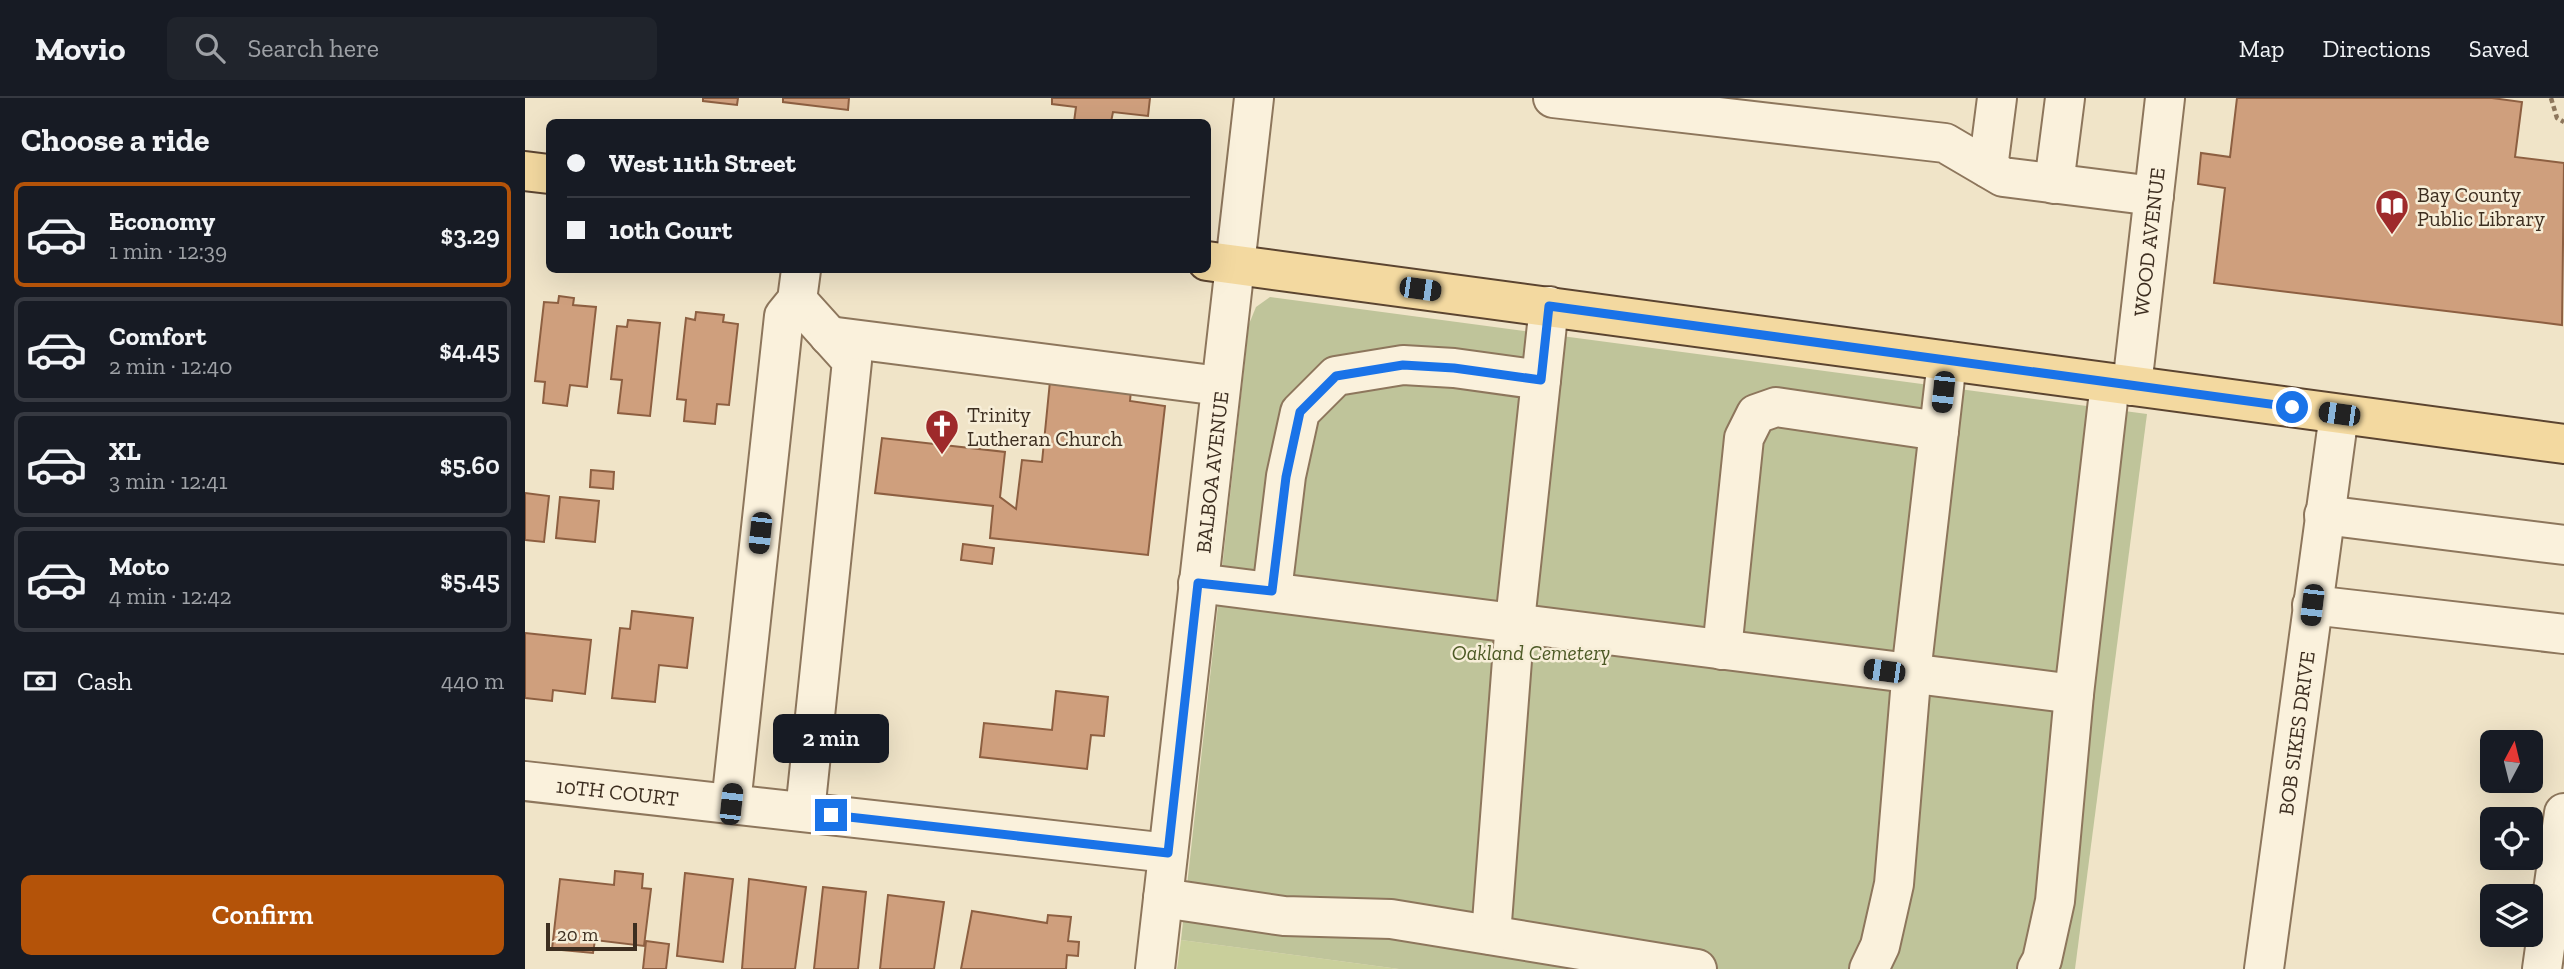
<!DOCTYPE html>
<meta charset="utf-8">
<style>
:root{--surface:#171b24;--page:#20242c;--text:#f1f3f6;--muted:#9ea1a6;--line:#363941;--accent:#b45309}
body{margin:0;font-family:"Zilla Slab",serif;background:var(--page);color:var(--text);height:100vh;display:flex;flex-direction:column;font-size:26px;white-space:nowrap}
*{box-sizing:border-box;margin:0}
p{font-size:23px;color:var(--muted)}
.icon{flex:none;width:38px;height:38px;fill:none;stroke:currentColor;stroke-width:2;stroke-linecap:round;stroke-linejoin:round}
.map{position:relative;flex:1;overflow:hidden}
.side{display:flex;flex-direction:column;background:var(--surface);width:525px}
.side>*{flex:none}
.hud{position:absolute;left:21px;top:21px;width:665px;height:154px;border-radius:10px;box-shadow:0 7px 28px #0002;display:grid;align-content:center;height:154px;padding:0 21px;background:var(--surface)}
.needle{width:46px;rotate:7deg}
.tools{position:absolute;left:1955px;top:632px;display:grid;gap:14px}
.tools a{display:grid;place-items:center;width:63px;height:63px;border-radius:10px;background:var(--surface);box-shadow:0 7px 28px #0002;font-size:35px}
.scale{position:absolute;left:21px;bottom:18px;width:91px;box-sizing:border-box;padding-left:7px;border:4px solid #3d2e20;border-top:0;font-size:19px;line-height:24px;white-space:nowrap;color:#3d2e20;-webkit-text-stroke:5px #f7eed8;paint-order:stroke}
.end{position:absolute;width:32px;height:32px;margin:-16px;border:9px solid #1a73e8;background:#fff;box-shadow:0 0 0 4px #fff}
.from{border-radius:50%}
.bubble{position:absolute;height:49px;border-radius:10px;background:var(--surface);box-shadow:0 7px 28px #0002;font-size:23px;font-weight:600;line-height:49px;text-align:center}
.car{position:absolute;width:21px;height:42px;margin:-21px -10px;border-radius:9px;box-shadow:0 0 5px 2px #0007;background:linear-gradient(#222 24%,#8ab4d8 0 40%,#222 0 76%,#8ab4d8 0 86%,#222 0)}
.hud b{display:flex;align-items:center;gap:24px;height:66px;font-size:26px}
.hud b+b{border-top:2px solid var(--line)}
.hud i{width:18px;height:18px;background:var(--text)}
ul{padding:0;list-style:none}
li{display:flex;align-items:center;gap:21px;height:105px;margin:0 14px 10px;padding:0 7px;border:4px solid var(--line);border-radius:10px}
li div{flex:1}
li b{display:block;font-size:26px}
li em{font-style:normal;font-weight:600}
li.current{border-color:var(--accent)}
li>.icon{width:63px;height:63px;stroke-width:1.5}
h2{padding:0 21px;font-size:32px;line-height:84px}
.pay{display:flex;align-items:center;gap:18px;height:77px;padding:0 21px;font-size:26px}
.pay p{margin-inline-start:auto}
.primary-button{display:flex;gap:14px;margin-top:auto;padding:14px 21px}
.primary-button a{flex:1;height:80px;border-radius:10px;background:var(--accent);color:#fff;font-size:28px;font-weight:600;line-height:80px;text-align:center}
header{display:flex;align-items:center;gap:42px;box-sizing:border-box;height:98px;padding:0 35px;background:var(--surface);border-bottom:2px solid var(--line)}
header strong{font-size:33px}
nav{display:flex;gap:38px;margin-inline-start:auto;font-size:24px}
.search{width:490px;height:63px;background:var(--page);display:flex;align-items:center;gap:18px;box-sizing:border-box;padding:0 24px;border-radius:10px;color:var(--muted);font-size:26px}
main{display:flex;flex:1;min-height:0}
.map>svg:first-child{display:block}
</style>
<header>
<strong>Movio</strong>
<div class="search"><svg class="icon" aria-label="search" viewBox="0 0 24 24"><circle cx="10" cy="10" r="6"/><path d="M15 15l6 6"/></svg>Search here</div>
<nav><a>Map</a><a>Directions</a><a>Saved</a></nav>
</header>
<main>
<section class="side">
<h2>Choose a ride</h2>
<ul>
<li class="current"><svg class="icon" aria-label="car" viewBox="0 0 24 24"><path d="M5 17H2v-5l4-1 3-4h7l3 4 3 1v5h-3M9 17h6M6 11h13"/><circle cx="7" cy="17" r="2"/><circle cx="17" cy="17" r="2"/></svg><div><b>Economy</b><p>1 min · 12:39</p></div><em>$3.29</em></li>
<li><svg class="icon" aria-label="car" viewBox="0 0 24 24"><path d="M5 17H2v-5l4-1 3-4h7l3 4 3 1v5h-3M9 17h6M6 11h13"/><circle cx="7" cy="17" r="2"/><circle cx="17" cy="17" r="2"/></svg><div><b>Comfort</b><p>2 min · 12:40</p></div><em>$4.45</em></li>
<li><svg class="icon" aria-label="car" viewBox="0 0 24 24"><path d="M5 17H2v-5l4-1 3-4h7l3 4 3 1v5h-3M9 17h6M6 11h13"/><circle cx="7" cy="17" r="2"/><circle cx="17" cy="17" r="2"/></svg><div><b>XL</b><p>3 min · 12:41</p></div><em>$5.60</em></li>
<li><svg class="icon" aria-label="car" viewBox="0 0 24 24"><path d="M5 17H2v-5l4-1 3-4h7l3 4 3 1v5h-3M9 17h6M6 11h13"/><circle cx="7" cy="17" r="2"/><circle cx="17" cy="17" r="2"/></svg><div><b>Moto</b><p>4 min · 12:42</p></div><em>$5.45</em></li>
</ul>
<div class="pay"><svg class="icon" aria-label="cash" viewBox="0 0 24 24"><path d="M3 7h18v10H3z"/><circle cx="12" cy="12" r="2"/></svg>Cash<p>440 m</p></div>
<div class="primary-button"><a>Confirm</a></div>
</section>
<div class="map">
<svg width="2039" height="871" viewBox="0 0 2039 871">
<rect width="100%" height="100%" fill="#f0e4c8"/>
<polygon fill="#c9cf9b" points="656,842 874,871 652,871"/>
<polygon fill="#bfc49a" points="745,199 1622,316 1550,871 874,871 656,842 724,226 731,209"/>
<g fill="#cf9f7d" stroke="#8d5f41" stroke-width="2">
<polygon points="178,0 213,0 212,7 178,3"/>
<polygon points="258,0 324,0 323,12 258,4"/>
<polygon points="527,0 625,0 623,18 588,14 586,24 549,24 551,9 527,6"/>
<polygon points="1712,0 1967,0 1997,4 1990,59 2039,65 2037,227 1689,185 1700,90 1673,86 1676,55 1705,59"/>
<polygon points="34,198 49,200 48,207 71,209 62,289 45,287 42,308 18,305 20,284 10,283 19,204 33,205"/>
<polygon points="171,214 199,217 198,224 213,226 204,307 192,306 190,326 159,323 161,302 152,301 161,220 170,222"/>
<polygon points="103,222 135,225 125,318 93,315 97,282 86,281 92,228 102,229"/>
<polygon points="526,273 607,282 605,303 640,308 623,457 465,440 468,408 350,395 357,340 480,354 475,399 491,411 497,362 517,364"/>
<polygon points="66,372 89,374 88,391 65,389"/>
<polygon points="0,395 24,398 19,444 0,442"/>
<polygon points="35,399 74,403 70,444 31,440"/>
<polygon points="438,446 469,450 467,466 436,462"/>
<polygon points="107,513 168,520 162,570 134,567 130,604 87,600 95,530 105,531"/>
<polygon points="0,535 66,542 60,596 28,592 27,603 0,600"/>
<polygon points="531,593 583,599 579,638 566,637 562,671 455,659 459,625 527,632"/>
<polygon points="90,773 118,776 117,790 126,791 119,848 70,842 68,855 27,851 35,781 89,787"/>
<polygon points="160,775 208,781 198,864 152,858"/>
<polygon points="224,781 281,789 270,871 217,871"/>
<polygon points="298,789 341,794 333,871 289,871"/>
<polygon points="363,797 419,804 409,871 355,871"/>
<polygon points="447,813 522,825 523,817 546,819 543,843 554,844 553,858 542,857 541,871 436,871"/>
<polygon points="121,843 144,846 141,871 118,871"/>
</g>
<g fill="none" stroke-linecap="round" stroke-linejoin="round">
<g stroke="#8d765c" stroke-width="42">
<g id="minor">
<polyline points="1028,0 1420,45 1478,79 1629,98"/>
<polyline points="1463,70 1472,0"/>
<polyline points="1529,86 1540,0"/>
<polyline points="272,202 327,263 280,714"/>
<polyline points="304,238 695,288"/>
<path id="s1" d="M 1607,288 L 1640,0"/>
<polyline points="1799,417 2039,447"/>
<polyline points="673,485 1549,596"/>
<polyline points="747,493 761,378 775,314 811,278 878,267 929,270 1016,282"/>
<polyline points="1787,507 2039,536"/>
<polyline points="1197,552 1219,340 1231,316 1251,309 1414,333"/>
<path id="s2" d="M 0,683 L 643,755"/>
<polyline points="206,706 259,218 272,202 276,172"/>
<polyline points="638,800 759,818 866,821 1172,871"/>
<polyline points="966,837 990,523 1024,208"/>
<path id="s3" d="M 630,871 L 729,0"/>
<polyline points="1344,871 1355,848 1369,786 1388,558 1422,263"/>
<polyline points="1512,871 1517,862 1530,803 1549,596 1585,285"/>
<path id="s4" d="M 1739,871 L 1814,316"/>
<polyline points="2017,871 2039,715"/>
</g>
</g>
<g stroke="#5b4430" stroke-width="42">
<g id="major">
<polyline points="0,73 24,76"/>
<polyline points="682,163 2039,346"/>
</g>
</g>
<polyline stroke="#8d765c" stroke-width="4.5" stroke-dasharray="5 3.5" stroke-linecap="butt" points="2026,0 2032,20 2039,24"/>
<use href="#minor" stroke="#faf1dc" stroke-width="38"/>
<use href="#major" stroke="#f3d9a0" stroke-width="38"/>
</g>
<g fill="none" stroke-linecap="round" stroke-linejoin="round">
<polyline stroke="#1a73e8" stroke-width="9" points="306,717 643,755 673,485 747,493 761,379 775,314 811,278 878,267 929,270 1016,282 1024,208 1767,309"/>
</g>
<defs>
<g id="library-pin" transform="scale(1.75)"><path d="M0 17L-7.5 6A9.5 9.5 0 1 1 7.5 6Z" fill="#9e2a2b" stroke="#f7eed8"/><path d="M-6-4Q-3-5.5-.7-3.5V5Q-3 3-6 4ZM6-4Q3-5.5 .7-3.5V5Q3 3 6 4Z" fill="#fff"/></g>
<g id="church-pin" transform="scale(1.75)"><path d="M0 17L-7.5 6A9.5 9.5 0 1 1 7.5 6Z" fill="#9e2a2b" stroke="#f7eed8"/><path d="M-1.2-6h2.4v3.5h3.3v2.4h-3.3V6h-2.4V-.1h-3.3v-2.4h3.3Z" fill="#fff"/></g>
</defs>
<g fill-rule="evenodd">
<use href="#library-pin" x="1867" y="108"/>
<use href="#church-pin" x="417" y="328"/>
</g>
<g text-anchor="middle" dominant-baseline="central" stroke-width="5" stroke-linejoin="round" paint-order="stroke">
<g font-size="21" fill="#3d2e20" stroke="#f7eed8" text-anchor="start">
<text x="1892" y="96">Bay County<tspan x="1892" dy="24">Public Library</tspan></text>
<text x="442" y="316">Trinity<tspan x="442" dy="24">Lutheran Church</tspan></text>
</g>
<g font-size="21" fill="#3d2e20" stroke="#f7eed8">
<text stroke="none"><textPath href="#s1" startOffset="145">WOOD AVENUE</textPath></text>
<text stroke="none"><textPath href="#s3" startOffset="500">BALBOA AVENUE</textPath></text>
<text stroke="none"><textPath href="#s4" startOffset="238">BOB SIKES DRIVE</textPath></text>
<text stroke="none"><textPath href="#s2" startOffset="93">10TH COURT</textPath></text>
</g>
<g font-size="21" font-style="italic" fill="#4d5a26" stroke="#f7eed8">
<text x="1006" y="554">Oakland Cemetery</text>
</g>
</g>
</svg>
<div class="tools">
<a><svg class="needle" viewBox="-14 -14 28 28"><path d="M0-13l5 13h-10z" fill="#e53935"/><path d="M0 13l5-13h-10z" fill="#9ea1a6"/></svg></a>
<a><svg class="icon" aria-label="locate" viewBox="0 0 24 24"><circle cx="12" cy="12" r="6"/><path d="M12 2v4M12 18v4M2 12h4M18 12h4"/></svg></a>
<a><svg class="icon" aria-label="layers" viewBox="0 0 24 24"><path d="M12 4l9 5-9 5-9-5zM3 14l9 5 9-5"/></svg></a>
</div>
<div class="scale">20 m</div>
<i class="end from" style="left:1767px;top:309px"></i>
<i class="end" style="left:306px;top:717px"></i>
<div class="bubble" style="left:248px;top:616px;width:116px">2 min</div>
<i class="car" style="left:895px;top:191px;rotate:98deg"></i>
<i class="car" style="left:1418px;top:294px;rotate:186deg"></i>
<i class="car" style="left:1814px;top:316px;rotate:278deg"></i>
<i class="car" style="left:235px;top:435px;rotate:186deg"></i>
<i class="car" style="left:1787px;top:507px;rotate:187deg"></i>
<i class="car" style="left:1359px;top:573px;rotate:278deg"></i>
<i class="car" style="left:206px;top:706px;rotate:6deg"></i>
<div class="hud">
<b><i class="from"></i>West 11th Street</b>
<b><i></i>10th Court</b>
</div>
</div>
</main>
